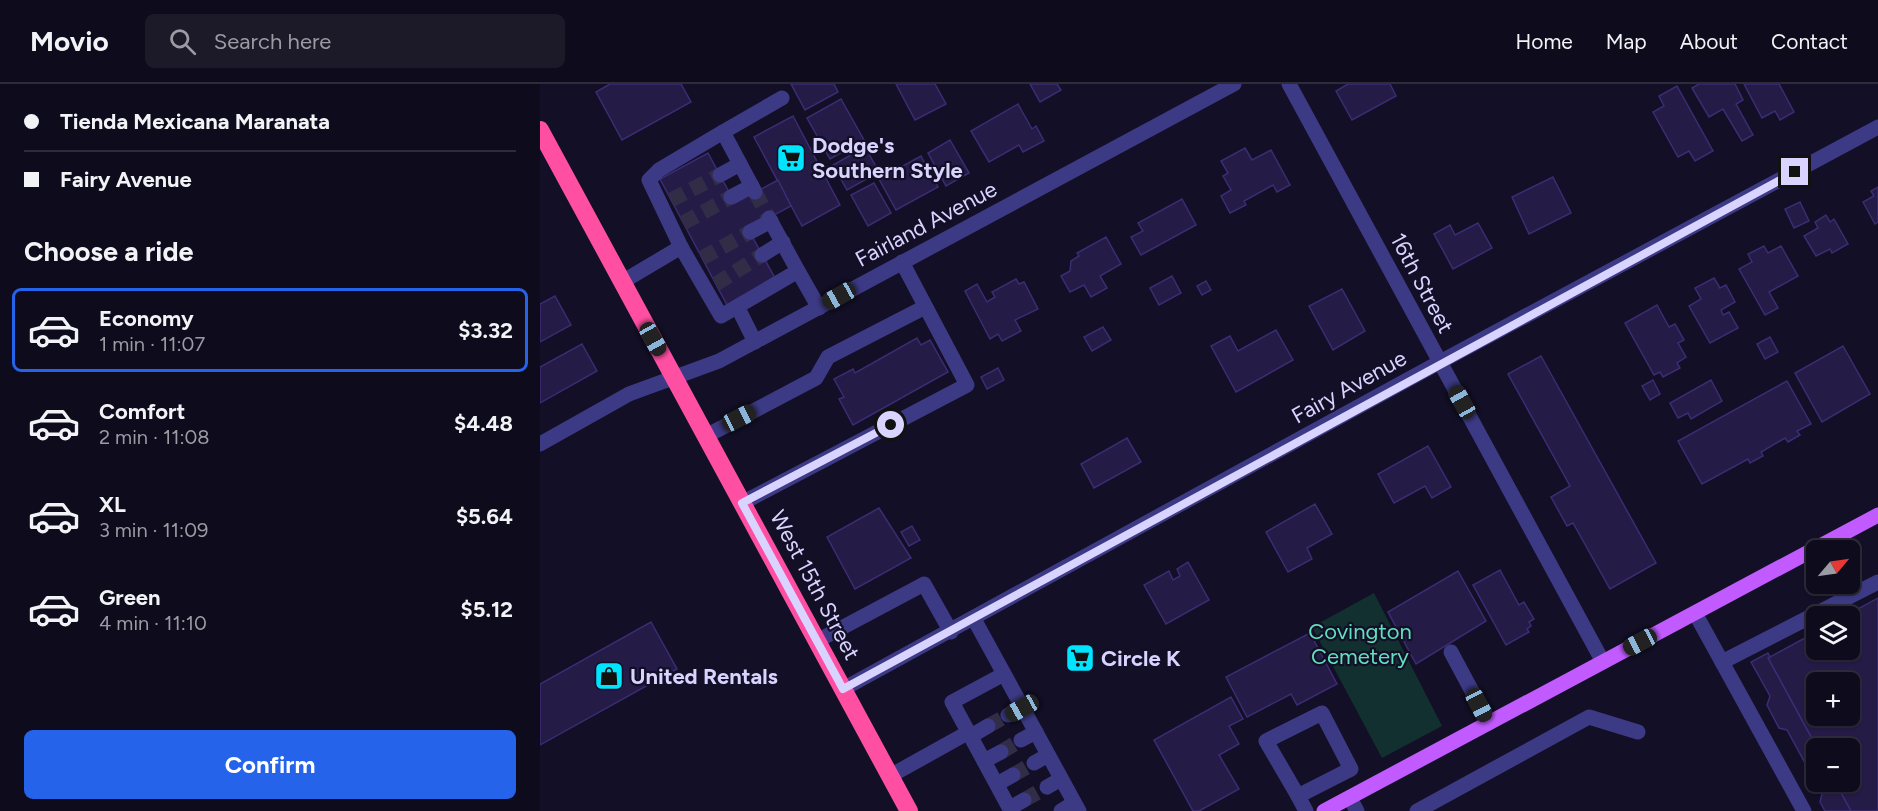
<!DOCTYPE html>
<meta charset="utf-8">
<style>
:root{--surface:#0e0b1c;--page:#1c1929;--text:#f1f3f6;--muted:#9b9ba3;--line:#2e2b3b;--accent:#2563eb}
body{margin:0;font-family:Figtree,sans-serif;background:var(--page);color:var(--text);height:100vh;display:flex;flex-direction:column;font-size:22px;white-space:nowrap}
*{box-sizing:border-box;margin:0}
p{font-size:20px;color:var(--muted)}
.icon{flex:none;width:33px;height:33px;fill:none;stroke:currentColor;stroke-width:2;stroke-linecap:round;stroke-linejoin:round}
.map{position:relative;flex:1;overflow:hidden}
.sheet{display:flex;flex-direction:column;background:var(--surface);width:540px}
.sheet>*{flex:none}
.guide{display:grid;align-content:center;height:132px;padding:0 24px;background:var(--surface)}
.needle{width:39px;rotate:61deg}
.buttons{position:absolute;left:1266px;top:456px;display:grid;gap:12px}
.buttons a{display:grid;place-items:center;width:54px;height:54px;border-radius:9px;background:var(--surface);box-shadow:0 2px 4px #0004,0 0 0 2px var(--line);font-size:30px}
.end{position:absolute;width:27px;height:27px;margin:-14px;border:8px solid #d9d4ff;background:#111;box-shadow:0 0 0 3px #111}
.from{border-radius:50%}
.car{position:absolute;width:18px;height:36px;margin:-18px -9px;border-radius:8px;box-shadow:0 0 4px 2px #0007;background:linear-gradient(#222 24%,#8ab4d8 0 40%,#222 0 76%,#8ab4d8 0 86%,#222 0)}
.guide b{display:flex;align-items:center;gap:21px;height:57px;font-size:22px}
.guide b+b{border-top:2px solid var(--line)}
.guide i{width:15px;height:15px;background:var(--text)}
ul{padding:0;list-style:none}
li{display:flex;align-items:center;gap:18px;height:84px;margin:0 12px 9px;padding:0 12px;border:3px solid transparent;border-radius:9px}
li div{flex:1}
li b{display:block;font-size:22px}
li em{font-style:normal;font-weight:700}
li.selected{border-color:var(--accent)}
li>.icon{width:54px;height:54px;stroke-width:1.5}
h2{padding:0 24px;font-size:27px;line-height:72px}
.cta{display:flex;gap:12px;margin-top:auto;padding:12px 24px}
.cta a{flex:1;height:69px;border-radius:9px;background:var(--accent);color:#fff;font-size:24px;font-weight:700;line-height:69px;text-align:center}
header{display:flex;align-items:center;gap:36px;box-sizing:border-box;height:84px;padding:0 30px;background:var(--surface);border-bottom:2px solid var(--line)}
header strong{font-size:28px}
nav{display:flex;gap:33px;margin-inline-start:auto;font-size:21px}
.search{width:420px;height:54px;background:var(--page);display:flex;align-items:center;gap:15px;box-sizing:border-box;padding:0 21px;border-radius:9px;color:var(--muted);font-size:22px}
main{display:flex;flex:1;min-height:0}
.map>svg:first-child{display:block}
</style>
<header>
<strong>Movio</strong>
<div class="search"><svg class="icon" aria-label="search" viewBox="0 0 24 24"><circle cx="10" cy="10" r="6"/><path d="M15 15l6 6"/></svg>Search here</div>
<nav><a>Home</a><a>Map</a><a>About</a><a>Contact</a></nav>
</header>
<main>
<section class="sheet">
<div class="guide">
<b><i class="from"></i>Tienda Mexicana Maranata</b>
<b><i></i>Fairy Avenue</b>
</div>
<h2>Choose a ride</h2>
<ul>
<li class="selected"><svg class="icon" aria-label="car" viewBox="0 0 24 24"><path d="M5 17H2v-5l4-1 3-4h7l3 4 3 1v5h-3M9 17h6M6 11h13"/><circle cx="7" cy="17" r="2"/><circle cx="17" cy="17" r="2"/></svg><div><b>Economy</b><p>1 min · 11:07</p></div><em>$3.32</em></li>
<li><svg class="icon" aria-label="car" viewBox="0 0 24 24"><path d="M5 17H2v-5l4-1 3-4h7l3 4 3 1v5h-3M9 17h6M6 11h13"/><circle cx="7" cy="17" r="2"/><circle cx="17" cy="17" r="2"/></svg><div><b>Comfort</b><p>2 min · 11:08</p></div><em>$4.48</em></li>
<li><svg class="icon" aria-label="car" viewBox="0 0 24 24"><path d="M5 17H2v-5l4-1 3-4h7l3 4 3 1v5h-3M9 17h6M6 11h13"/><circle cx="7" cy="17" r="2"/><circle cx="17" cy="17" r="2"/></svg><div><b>XL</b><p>3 min · 11:09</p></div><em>$5.64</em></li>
<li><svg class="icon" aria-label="car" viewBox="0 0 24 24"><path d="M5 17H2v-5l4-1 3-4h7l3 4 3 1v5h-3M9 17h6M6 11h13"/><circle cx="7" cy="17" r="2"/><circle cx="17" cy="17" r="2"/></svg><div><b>Green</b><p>4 min · 11:10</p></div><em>$5.12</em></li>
</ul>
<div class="cta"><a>Confirm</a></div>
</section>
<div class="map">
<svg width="1338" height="727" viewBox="0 0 1338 727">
<rect width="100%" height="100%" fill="#130f26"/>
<polygon fill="#12302f" points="834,509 902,642 842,674 772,543"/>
<g fill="#241b47" stroke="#3b2d73" stroke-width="1.5" fill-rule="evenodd">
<polygon points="70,0 141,0 151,18 82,56 56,8"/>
<polygon points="251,0 294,0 298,8 265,26"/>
<polygon points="356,0 395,0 406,20 375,36"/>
<polygon points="490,0 517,0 521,6 500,18"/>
<polygon points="808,0 850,0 856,12 812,36 796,7"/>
<polygon points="1159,0 1195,0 1203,16 1196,20 1213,51 1202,57 1183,25 1169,33 1152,4"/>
<polygon points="1204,0 1239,0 1254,28 1240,36 1235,27 1222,34"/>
<polygon points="1137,2 1173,67 1155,77 1149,67 1138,73 1113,28 1124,22 1119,12"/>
<polygon points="301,15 324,56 290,75 267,34"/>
<polygon points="478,20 492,45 496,42 504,57 483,68 479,61 449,78 431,47"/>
<polygon points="253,32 300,121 262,142 214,53"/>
<polygon points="410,56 429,89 406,102 388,69"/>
<polygon points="325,63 339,88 307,106 293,81"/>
<polygon points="705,64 712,76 731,66 750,101 737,108 733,101 704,117 706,121 690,129 681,112 691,106 683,92 688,89 681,77"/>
<polygon points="168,69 195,119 238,96 251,122 208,145 235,194 187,221 120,95"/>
<polygon points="381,72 398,103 356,126 339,95"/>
<polygon points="1013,93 1031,129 989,150 972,113"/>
<polygon points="334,99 351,129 328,142 311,111"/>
<polygon points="1338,103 1338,138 1335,140 1323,118 1334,112 1331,107"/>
<polygon points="642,115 656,141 601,171 591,153 603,147 598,139"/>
<polygon points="1260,118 1269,137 1254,144 1245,125"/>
<polygon points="1286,131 1290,138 1294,135 1308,160 1292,169 1290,165 1276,172 1264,152 1278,144 1275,138"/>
<polygon points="938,139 952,164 913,185 894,150 910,141 915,151"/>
<polygon points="566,153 581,180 560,192 567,204 551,213 544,201 530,208 521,192 530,187 531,177 539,172 537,169"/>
<polygon points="1224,162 1228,169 1241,162 1258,192 1229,208 1238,224 1225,231 1199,185 1212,178 1208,170"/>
<polygon points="632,192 641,209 619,221 610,204"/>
<polygon points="1174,194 1180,204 1186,201 1195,218 1181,226 1183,231 1189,228 1198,244 1170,259 1149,222 1161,215 1155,204"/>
<polygon points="476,195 479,200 484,198 498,225 475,236 481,247 462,257 458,250 450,255 425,207 437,200 447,218 455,213 452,208"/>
<polygon points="666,197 671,206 662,211 657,202"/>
<polygon points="802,205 825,247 793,266 769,222"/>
<polygon points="15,212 31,241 0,258 0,220"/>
<polygon points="1117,221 1129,243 1135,240 1144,256 1138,259 1146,273 1137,279 1140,284 1123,293 1120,288 1114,291 1085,239"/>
<polygon points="563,243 571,256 552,267 544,253"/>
<polygon points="736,246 753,276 696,308 671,262 690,252 698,267"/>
<polygon points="1230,253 1238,268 1225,275 1217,260"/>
<polygon points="377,254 381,261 390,256 408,288 313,341 299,315 304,313 294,295 313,285 315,289"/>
<polygon points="42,260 57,287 0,319 0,283"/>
<polygon points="1303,262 1330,310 1282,338 1255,289"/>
<polygon points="1001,272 1116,479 1070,505 1033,439 1027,442 1011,413 1030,402 968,290"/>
<polygon points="458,284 464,296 447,305 441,293"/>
<polygon points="1113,296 1120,310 1110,316 1102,302"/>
<polygon points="1171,296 1182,317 1151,335 1148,329 1138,334 1130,319"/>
<polygon points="1247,297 1271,340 1257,347 1260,351 1248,358 1245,354 1221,368 1223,372 1210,379 1208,375 1162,400 1138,357"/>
<polygon points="587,354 601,378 554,404 541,380"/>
<polygon points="888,362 911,403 892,414 885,402 854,419 838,390"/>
<polygon points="775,420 792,450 767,464 772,475 748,488 726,448"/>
<polygon points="339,424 371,474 315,505 287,453"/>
<polygon points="372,442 380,456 369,462 361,448"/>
<polygon points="648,478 669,516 626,540 604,501 629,487 633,496 640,492 637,485"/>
<polygon points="960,486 979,521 984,518 994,535 989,538 991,542 987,545 989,548 966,561 933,501"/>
<polygon points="918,487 946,537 876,580 848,528"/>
<path d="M 1338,514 L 1338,727 L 1311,727 L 1295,698 L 1310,698 L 1310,664 L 1277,664 L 1228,574 L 1276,548 L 1276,566 L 1310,566 L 1310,532 L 1305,532 ZM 1276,598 L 1310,598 L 1310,632 L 1276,632 Z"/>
<polygon points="111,538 137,585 0,661 0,600"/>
<polygon points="770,549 797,600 757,621 751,610 707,633 686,593"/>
<polygon points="1228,569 1230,573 1228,574 1277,664 1276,698 1295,698 1311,727 1285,727 1280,718 1282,710 1247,646 1239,644 1227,621 1230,612 1211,578"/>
<polygon points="691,613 703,635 689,642 699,660 679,671 699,705 659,727 653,727 614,656"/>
</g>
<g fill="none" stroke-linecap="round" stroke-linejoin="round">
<g stroke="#312d47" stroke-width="15" stroke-dasharray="15 8" stroke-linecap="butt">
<polyline points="215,108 229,134"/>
<polyline points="131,116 180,91"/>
<polyline points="143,139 191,113"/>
<polyline points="162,174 210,148"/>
<polyline points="176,200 222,171"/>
<polyline points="448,642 468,631"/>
<polyline points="461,668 481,656"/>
<polyline points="473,691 494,679"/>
<polyline points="484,716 507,703"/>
</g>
<g stroke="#3d3a85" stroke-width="15">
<polyline points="749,0 1063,578"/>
<polyline points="183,48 242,14"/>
<polyline points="180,91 200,80"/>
<polyline points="191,113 212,102"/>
<polyline points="210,148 231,137"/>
<polyline points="141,163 109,96 119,86 183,48 215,108"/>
<polyline points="222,171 243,158"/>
<polyline points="258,187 279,224"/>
<polyline points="82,198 141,163 181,232 258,187 229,134"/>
<polyline points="198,224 215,258"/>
<polyline points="166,352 276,294 288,273 385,223"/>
<polyline points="0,360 89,310 179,277 694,0"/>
<polyline points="202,419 427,301 362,178"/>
<polyline points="1155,529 1264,727"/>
<polyline points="434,535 539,727"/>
<polyline points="277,557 384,500 411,548"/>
<polyline points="911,568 949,639"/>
<polyline points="1182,578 1338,498"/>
<polyline points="464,590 412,618 471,727"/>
<polyline points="303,605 900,278 1338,43"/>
<polygon points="782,629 811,685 758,712 726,657"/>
<polyline points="468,631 482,624"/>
<polyline points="431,652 448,642"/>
<polyline points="481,656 496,648"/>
<polyline points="444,677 461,668"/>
<polyline points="494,679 508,671"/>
<polyline points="350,692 429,648"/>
<polyline points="457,700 473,691"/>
<polyline points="507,703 521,695"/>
<polyline points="758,712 766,727"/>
<polyline points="810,714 817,727"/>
<polyline points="470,724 484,716"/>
<polyline points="521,727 534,719"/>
<polyline points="877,727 1049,633 1098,648"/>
</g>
<polyline stroke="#c25bff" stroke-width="15" points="784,727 1338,431"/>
<polyline stroke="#ff4fa3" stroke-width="18" points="0,46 369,727"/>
</g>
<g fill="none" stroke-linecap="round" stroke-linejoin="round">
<polyline stroke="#d9d4ff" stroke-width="8" points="351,341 202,419 303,605 1255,88"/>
</g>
<defs>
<g id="supermarket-square" transform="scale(1.5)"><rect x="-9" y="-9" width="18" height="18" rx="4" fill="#00e5ff" stroke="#130f26"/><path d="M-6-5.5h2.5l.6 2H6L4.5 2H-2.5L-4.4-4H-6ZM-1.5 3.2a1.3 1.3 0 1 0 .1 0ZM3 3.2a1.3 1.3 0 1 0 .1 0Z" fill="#111"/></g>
<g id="shop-square" transform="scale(1.5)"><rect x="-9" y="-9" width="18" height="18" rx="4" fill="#00e5ff" stroke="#130f26"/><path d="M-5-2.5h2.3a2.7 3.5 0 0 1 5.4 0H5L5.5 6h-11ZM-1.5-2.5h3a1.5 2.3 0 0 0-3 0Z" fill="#111"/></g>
</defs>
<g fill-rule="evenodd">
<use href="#supermarket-square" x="251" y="74"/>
<use href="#supermarket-square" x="540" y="574"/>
<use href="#shop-square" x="69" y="592"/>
</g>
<g text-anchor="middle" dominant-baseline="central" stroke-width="4.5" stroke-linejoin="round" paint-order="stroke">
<g font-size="22" font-weight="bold" fill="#d9d4ff" stroke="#130f26" text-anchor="start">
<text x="272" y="61">Dodge's<tspan x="272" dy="25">Southern Style</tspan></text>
<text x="561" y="574">Circle K</text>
<text x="90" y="592">United Rentals</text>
</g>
<g font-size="22" fill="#d9d4ff" stroke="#130f26">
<text transform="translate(386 140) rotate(-28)">Fairland Avenue</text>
<text transform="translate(882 199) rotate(62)">16th Street</text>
<text transform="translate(809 303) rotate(-29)">Fairy Avenue</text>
<text transform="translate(275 501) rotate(62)">West 15th Street</text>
</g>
<g font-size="22" fill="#5fe0c0" stroke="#130f26">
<text x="820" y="547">Covington<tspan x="820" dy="25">Cemetery</tspan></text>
</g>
</g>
</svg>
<div class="buttons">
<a><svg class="needle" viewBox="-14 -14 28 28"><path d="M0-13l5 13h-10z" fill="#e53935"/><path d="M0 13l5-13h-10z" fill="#9b9ba3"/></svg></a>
<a><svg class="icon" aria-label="layers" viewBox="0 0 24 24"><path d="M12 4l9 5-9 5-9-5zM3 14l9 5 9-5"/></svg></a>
<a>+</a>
<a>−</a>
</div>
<i class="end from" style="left:351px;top:341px"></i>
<i class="end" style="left:1255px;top:88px"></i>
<i class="car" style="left:299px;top:212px;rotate:241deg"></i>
<i class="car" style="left:113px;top:255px;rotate:151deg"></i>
<i class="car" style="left:922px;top:318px;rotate:331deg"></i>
<i class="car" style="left:199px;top:334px;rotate:63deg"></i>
<i class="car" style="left:1100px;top:558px;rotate:242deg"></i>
<i class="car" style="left:939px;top:621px;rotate:152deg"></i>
<i class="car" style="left:482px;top:624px;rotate:241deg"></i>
</div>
</main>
